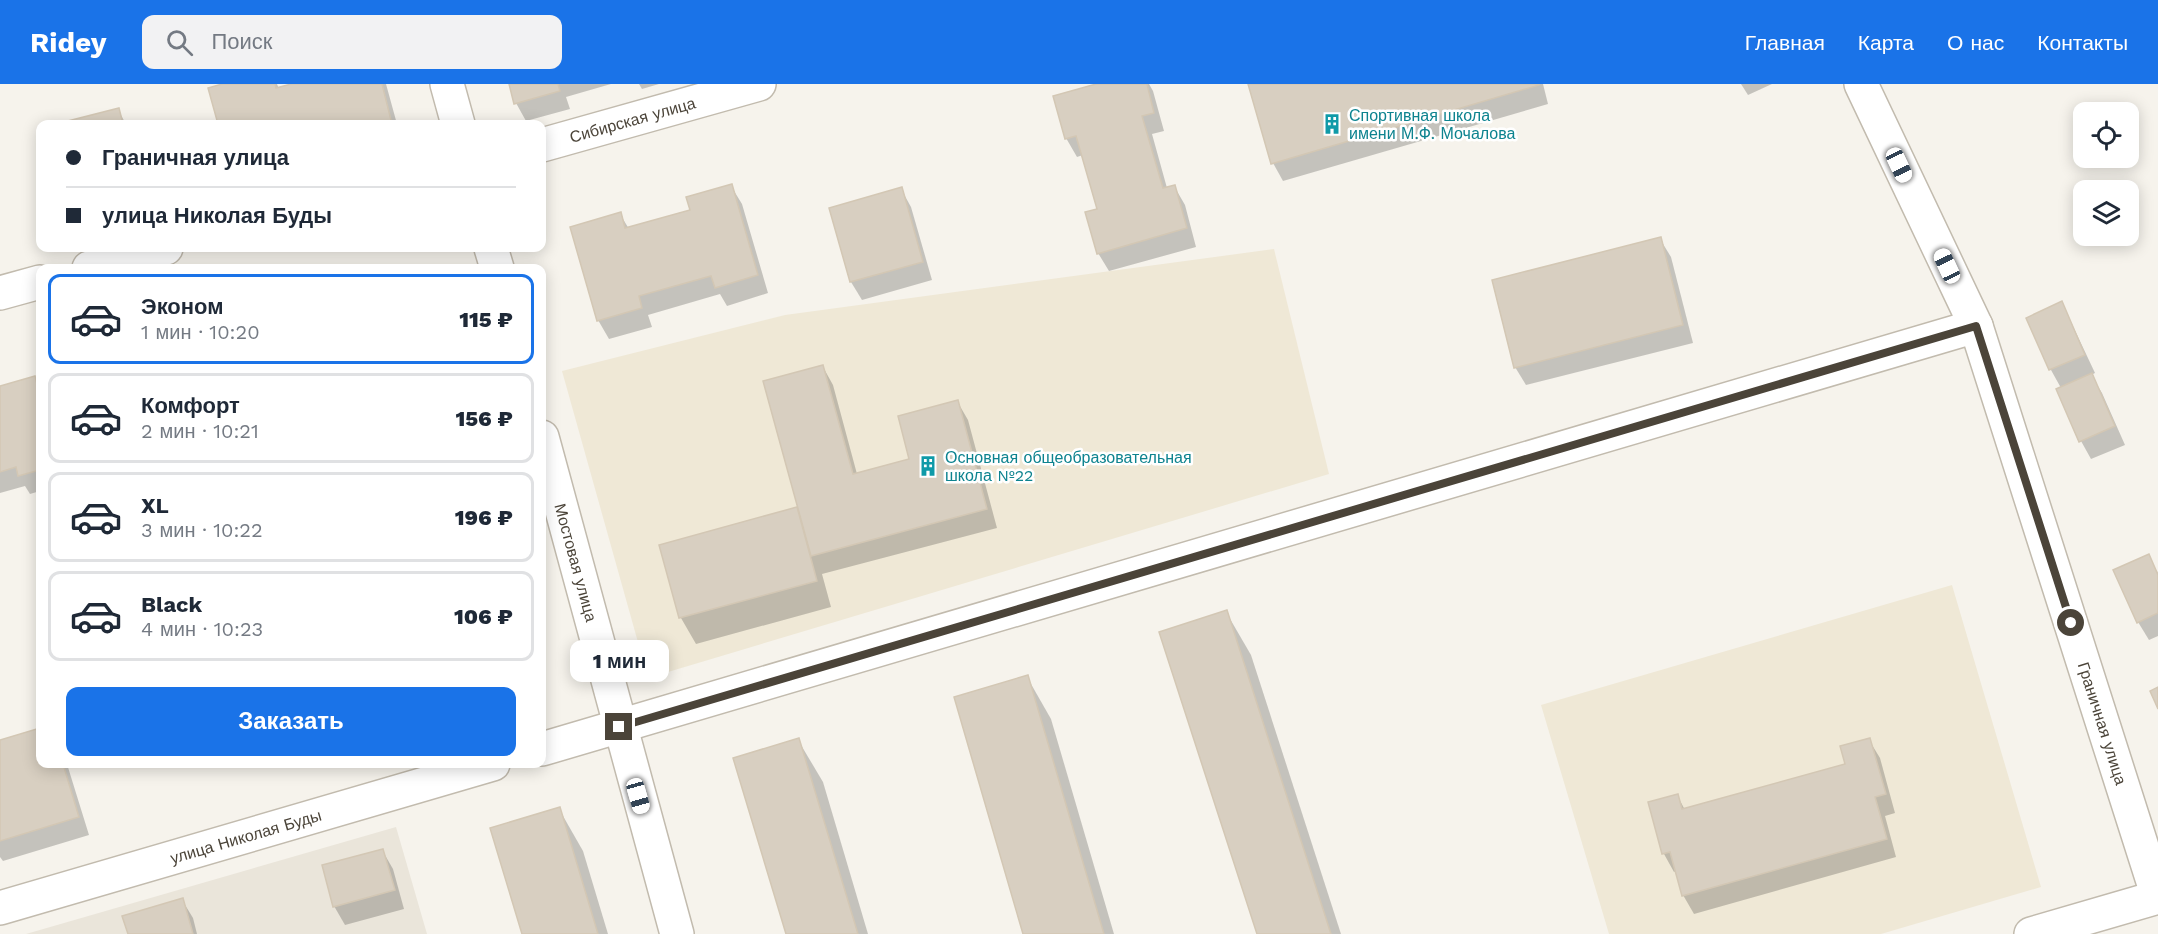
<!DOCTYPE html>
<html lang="ru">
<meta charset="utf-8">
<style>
:root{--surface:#fff;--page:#f2f2f3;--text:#1f2937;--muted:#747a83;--line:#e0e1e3;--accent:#1a73e8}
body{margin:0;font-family:"Work Sans",sans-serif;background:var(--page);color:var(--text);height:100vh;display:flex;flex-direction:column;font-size:22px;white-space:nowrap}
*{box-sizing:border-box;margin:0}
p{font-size:20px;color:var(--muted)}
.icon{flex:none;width:33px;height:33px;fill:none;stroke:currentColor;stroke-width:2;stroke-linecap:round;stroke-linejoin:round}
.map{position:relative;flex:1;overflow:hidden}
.details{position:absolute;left:36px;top:180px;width:510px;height:504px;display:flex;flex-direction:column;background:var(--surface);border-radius:12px;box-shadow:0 3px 15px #0003}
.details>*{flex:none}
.hud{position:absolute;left:36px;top:36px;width:510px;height:132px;border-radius:12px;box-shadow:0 3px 15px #0003;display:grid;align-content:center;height:132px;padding:0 30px;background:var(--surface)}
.controls{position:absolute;left:2073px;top:18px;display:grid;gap:12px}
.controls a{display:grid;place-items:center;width:66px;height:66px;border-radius:12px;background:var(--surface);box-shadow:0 3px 15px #0003;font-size:30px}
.end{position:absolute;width:27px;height:27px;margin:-14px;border:8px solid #4b4439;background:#fff;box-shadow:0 0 0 3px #fff}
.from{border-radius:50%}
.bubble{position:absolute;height:42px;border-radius:12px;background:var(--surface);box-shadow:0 3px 15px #0003;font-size:20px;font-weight:800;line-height:42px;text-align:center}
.car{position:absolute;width:18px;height:36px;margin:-18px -9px;border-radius:8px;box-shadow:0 0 4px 2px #0007;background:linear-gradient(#fff 24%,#345 0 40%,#fff 0 76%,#345 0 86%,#fff 0)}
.hud b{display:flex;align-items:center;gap:21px;height:57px;font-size:22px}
.hud b+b{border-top:2px solid var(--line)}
.hud i{width:15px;height:15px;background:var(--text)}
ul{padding:10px 0 0;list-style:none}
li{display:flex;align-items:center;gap:18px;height:90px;margin:0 12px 9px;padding:0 18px;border:3px solid var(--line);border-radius:12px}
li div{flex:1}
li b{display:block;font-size:22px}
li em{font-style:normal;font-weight:800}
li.on{border-color:var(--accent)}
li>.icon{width:54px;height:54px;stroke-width:1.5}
.action{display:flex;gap:12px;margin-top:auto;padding:12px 30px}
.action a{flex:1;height:69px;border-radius:12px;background:var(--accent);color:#fff;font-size:24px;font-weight:800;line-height:69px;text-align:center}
header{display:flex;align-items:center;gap:36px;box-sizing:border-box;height:84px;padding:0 30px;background:var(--accent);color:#fff}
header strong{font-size:28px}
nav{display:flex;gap:33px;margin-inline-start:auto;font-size:21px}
.search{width:420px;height:54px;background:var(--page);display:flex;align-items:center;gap:15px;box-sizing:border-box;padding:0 21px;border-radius:12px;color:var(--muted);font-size:22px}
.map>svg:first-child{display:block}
</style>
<header>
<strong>Ridey</strong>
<div class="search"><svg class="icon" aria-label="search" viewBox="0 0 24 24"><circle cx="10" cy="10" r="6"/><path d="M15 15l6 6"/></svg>Поиск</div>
<nav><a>Главная</a><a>Карта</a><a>О нас</a><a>Контакты</a></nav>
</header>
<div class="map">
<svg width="2158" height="850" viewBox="0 0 2158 850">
<rect width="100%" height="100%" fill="#f6f3ec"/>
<polygon fill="#eae5da" points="396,743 427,850 26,850"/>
<g fill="#efe8d6">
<polygon points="1274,165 1329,390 648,594 562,287 785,231"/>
<polygon points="1952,501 2041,803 1881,850 1609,850 1541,621"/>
</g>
<g fill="#0003">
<polygon points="228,0 277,0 279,5 297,0 386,0 397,40 219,40 210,5"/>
<polygon points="510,0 611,0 566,13 570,25 526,37 516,19"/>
<polygon points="639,0 659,0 642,5"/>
<polygon points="1102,0 1149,0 1153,7 1164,47 1152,50 1167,104 1174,102 1185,121 1196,163 1109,187 1098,169 1099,126 1083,71 1077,73 1066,54"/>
<polygon points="1249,0 1543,0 1548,20 1283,97 1273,79"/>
<polygon points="1741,0 1772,0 1748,11"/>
<polygon points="118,26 126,40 62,40"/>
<polygon points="731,102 742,120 768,209 727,222 720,210 648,231 652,243 609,255 598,236 620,130 629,145 692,127"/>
<polygon points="901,105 911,123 932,196 862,216 851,198"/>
<polygon points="1660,155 1671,173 1693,259 1526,301 1515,283"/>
<polygon points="2061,219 2071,238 2095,289 2091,291 2102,309 2125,361 2091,375 2081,357 2061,304 2051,286 2028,234"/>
<polygon points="823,283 833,301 857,390 911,376 957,317 968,336 997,444 822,490 831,523 696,560 681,534 661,462 797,425 800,431"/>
<polygon points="34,293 40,304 40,407 30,410 25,402 0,409 0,303"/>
<polygon points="2148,472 2158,489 2158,552 2149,556 2138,538"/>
<polygon points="1226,528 1251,571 1341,850 1258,850"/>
<polygon points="1027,593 1051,635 1114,850 1025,850"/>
<polygon points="40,645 40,680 67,680 89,751 3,777 0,773 0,658"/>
<polygon points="798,656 823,698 868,850 788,850"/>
<polygon points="1869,656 1880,674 1895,729 1885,732 1896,773 1694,830 1683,811 1676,787 1674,788 1664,770 1650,719 1677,711 1685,726 1847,681"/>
<polygon points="559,725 583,767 608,850 523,850"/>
<polygon points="382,766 393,785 404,825 345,841 334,822"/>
<polygon points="182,816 193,834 197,850 129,850"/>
</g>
<g fill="#d8cfc1" stroke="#d3c7b4" stroke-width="1.5">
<polygon points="222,0 275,0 276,4 291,0 382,0 392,40 218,40 208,4"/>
<polygon points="509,0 558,0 560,7 514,20"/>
<polygon points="1096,0 1147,0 1154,29 1142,32 1163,104 1175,101 1187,144 1097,170 1085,128 1097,125 1076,52 1065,55 1053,12"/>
<polygon points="1248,0 1539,0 1539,1 1271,80"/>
<polygon points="119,24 123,40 56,40"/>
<polygon points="732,100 758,191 715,204 711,192 639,212 642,224 597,237 570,143 621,128 625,144 690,126 686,113"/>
<polygon points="902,103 923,178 850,198 829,124"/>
<polygon points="1661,153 1683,241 1514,284 1492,196"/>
<polygon points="2062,217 2085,271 2049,286 2026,234"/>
<polygon points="823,281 853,390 909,375 898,332 958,316 987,425 811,472 763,297"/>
<polygon points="2092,289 2115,342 2079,358 2056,305"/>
<polygon points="35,292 40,312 40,386 18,392 16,383 0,388 0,302"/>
<polygon points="797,423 817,497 679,534 659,461"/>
<polygon points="2149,470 2158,491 2158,529 2137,539 2113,486"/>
<polygon points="1227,526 1331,850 1257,850 1159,548"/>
<polygon points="1028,591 1104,850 1023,850 954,613"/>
<polygon points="2158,603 2158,625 2150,607"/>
<polygon points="40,644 40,680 63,680 79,733 0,757 0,656"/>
<polygon points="799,654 858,850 786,850 733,674"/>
<polygon points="1870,654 1886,710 1875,713 1887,755 1682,812 1670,768 1662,770 1648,718 1678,710 1682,725 1845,680 1840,662"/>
<polygon points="560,723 598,850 522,850 490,744"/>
<polygon points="383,765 395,806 333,823 322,781"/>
<polygon points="183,814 193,850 128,850 122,832"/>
</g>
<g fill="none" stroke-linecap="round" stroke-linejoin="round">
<g stroke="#c2bbae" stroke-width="36">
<g id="minor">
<polyline points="447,0 458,40"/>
<path id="s1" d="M 542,61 L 759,0"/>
<polyline points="491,164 497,184"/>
<polyline points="89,184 166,164"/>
<polyline points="0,209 40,198"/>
<path id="s2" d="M 1976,242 L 2158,813 L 2031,850"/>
<path id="s3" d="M 542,353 L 677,850"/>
</g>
</g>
<g stroke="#c2bbae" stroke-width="36">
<g id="tertiary">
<polyline points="542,665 1976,242 1861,0"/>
<path id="s4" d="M 0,824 L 493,680"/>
</g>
</g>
<use href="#minor" stroke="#fff" stroke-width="33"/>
<use href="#tertiary" stroke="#fff" stroke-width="33"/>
</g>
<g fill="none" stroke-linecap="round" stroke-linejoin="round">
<polyline stroke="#4b4439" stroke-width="8" points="619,643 1976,242 2071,539"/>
</g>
<defs>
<g id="building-bare" transform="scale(1.62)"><path d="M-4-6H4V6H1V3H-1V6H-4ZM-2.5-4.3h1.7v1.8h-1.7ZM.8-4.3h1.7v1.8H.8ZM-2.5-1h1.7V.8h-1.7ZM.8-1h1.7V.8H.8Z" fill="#0f9aa8" stroke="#fff" stroke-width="2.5" paint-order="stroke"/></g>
</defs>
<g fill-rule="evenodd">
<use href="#building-bare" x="1332" y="40"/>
<use href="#building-bare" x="928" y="382"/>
</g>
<g text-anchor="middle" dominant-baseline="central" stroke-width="5" stroke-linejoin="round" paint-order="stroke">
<g font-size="16" fill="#0d838f" stroke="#fff" text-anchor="start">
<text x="1349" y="31">Спортивная школа<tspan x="1349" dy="18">имени М.Ф. Мочалова</tspan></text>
<text x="945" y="373">Основная общеобразовательная<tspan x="945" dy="18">школа №22</tspan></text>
</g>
<g font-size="16" fill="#4b4439" stroke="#fff">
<text stroke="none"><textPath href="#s1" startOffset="94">Сибирская улица</textPath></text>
<text stroke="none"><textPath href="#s3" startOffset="130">Мостовая улица</textPath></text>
<text stroke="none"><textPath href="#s2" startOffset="417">Граничная улица</textPath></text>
<text stroke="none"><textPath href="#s4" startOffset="256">улица Николая Буды</textPath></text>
</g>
</g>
</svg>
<div class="controls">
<a><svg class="icon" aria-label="locate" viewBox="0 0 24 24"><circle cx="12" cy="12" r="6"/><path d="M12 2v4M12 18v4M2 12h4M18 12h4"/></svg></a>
<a><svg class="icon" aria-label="layers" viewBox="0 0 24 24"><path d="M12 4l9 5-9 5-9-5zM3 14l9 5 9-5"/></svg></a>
</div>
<i class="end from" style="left:2071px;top:539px"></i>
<i class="end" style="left:619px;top:643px"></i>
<div class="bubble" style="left:570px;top:556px;width:99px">1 мин</div>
<i class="car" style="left:1899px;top:81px;rotate:155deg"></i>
<i class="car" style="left:1947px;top:182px;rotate:335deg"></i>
<i class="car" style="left:638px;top:712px;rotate:164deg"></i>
<div class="hud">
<b><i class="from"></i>Граничная улица</b>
<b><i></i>улица Николая Буды</b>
</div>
<section class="details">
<ul>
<li class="on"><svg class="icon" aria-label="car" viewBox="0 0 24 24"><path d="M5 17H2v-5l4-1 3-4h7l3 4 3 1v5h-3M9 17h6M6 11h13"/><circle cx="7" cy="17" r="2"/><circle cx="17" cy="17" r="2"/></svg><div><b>Эконом</b><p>1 мин · 10:20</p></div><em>115 ₽</em></li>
<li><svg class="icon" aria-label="car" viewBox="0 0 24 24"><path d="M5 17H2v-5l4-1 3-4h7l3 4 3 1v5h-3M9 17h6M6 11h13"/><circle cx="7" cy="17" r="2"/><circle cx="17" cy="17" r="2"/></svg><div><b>Комфорт</b><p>2 мин · 10:21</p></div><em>156 ₽</em></li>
<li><svg class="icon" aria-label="car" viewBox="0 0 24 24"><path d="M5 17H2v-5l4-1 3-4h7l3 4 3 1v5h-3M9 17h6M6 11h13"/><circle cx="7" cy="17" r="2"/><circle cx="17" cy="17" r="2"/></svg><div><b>XL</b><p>3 мин · 10:22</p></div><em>196 ₽</em></li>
<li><svg class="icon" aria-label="car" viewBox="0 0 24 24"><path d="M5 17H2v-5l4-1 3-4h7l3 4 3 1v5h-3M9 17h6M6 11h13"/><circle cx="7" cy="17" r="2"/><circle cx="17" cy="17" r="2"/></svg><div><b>Black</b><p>4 мин · 10:23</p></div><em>106 ₽</em></li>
</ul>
<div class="action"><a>Заказать</a></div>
</section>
</div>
